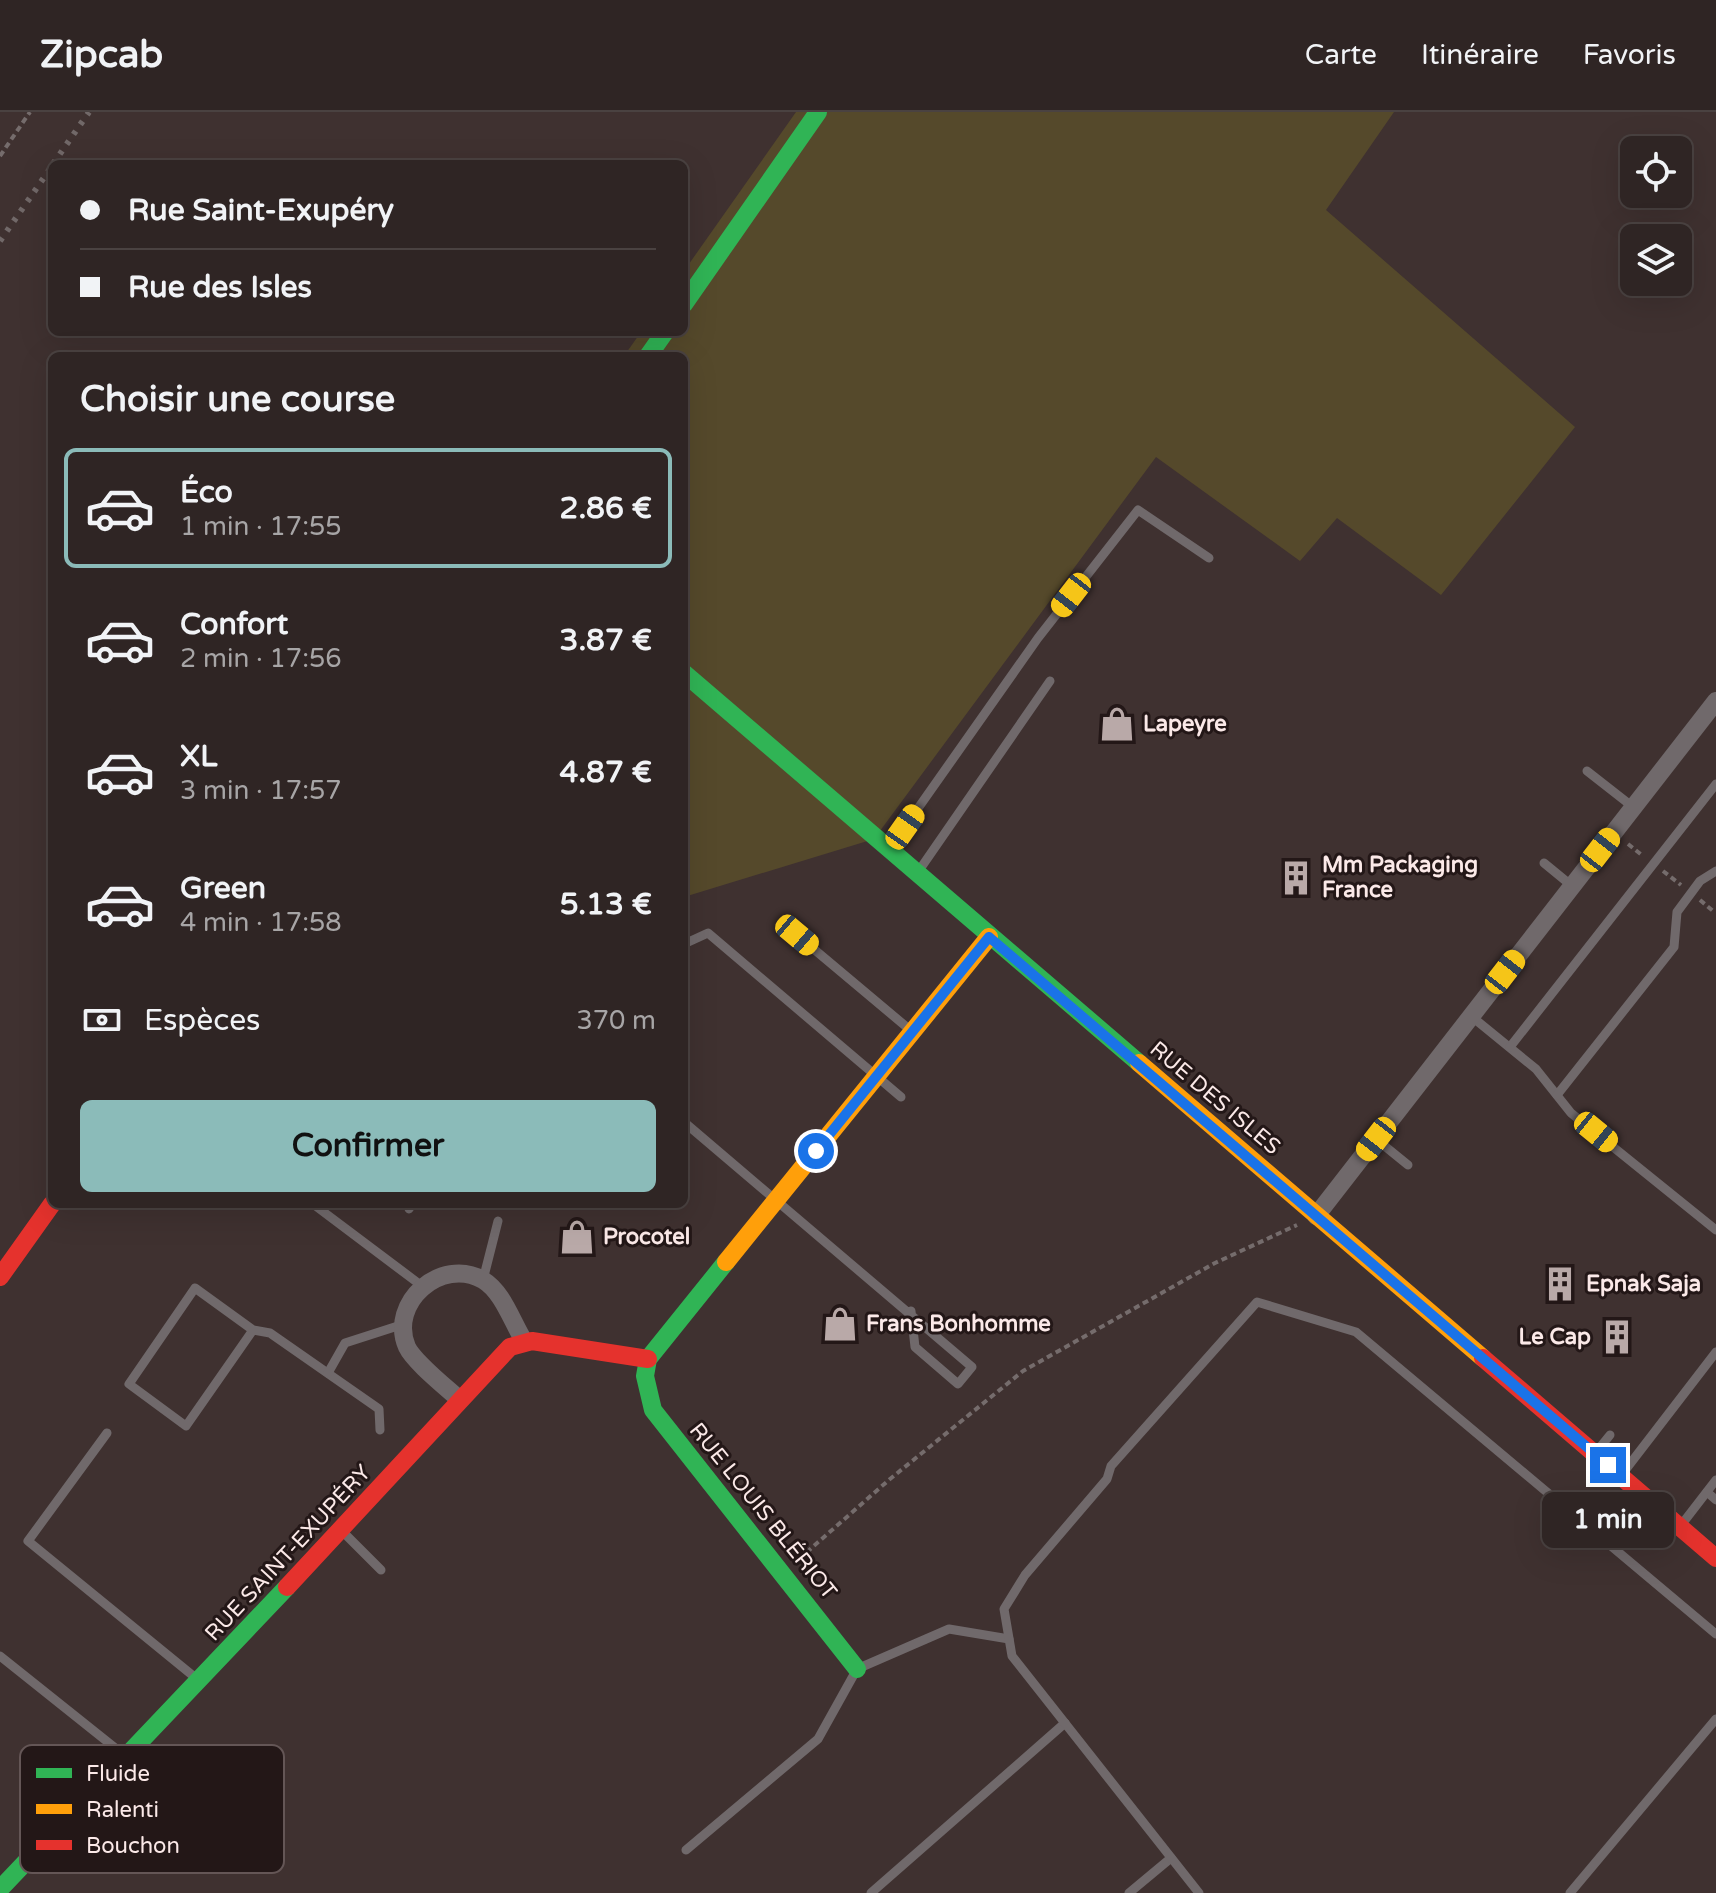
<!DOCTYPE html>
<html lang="fr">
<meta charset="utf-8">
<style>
:root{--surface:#2f2524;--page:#3b3131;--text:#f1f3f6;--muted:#a7a5a6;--line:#4a4241;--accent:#8bbbb9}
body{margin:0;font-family:"Varela Round",sans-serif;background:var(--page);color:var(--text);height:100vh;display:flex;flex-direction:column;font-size:30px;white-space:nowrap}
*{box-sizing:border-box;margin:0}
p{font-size:26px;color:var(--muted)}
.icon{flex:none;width:44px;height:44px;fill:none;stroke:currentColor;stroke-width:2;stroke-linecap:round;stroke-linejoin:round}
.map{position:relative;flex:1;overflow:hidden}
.details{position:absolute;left:48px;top:240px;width:640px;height:856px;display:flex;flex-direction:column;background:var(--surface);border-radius:12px;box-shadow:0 8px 32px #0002,0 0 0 2px var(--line)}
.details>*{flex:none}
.top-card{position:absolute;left:48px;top:48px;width:640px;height:176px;border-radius:12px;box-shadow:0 8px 32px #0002,0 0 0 2px var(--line);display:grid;align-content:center;height:176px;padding:0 32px;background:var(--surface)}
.fabs{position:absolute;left:1620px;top:24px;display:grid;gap:16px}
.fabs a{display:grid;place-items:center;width:72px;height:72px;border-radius:12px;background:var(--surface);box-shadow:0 8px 32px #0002,0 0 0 2px var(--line);font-size:40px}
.end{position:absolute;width:36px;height:36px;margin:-18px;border:10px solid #1a73e8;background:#fff;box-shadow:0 0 0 4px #fff}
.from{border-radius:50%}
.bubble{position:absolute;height:56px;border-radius:12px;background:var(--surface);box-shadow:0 8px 32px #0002,0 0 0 2px var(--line);font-size:26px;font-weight:800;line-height:56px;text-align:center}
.car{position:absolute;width:24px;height:48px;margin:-24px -12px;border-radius:10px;box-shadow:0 0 6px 2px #0007;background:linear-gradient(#f5c518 24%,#345 0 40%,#f5c518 0 76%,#345 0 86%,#f5c518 0)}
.top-card b{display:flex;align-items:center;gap:28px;height:76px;font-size:30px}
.top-card b+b{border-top:2px solid var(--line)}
.top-card i{width:20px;height:20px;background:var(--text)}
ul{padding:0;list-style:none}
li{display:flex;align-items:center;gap:24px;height:120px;margin:0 16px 12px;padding:0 16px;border:4px solid transparent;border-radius:12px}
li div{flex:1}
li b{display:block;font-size:30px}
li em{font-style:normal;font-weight:800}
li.on{border-color:var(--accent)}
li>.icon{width:72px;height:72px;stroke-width:1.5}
h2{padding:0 32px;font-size:36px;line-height:96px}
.pay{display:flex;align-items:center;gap:20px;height:88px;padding:0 32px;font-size:30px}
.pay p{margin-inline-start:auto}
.primary-button{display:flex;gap:16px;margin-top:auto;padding:16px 32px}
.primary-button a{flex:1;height:92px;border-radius:12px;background:var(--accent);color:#111;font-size:32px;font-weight:800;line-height:92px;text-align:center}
header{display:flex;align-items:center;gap:48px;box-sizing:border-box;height:112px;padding:0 40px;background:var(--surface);border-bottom:2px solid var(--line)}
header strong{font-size:38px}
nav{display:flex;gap:44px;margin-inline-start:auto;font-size:28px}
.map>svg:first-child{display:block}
</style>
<header>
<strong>Zipcab</strong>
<nav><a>Carte</a><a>Itinéraire</a><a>Favoris</a></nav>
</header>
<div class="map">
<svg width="1716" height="1781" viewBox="0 0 1716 1781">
<rect width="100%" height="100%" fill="#3f3130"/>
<polygon fill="#55492b" points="796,0 1394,0 1326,98 1575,315 1441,483 1337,406 1300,449 1156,345 874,727 684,785 684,244 624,244 641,220 684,220 684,159"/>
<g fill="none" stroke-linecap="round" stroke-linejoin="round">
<g stroke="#756c6c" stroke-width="4" stroke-dasharray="6 4" stroke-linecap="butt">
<polyline points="0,44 30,0"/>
<polyline points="1628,732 1643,744"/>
<polyline points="1663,759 1681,773"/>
<polyline points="1700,788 1713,799"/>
<polyline points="799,1447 890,1367 1023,1259 1215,1151 1297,1113"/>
</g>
<g stroke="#70696b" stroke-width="9">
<polyline points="1587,659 1633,695"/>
<polyline points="890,736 1038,526 1138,398 1209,446"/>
<polyline points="1544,751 1572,774"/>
<polyline points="918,760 1050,569"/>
<polyline points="797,823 909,917"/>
<polyline points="684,832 708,821 901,985"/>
<polyline points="1471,904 1536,957 1571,1001 1716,1118"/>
<polyline points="1510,935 1716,672"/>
<polyline points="1557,983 1674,835 1677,800 1700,769 1716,759"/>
<polyline points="684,1010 972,1255 958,1272 915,1235 911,1199"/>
<polyline points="1376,1027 1408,1053"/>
<polyline points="313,1092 422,1174"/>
<polyline points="409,1097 412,1092"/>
<polyline points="483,1168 498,1109"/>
<polyline points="253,1218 195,1176 129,1272 186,1314 253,1218 270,1221 379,1297 380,1318"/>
<polyline points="328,1261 345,1231 404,1212"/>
<polyline points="107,1321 28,1429 197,1567"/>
<polyline points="1597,1339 1610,1323"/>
<polyline points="1623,1361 1716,1240"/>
<polyline points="1707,1380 1716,1388"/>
<polyline points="1682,1412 1716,1368"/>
<polyline points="344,1421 381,1458"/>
<polyline points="0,1544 124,1643"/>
<polyline points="686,1738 818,1627 857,1557 949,1517 1009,1527"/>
<polyline points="871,1781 1065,1611"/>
<polyline points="1129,1781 1171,1746"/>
<polyline points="1199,1781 1012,1544 1004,1497 1025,1463 1107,1367 1111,1354 1257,1190 1356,1220 1716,1522"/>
<polyline points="1570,1781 1716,1607"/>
</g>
<g stroke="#70696b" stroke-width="18">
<polyline points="1316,1104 1716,589"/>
<path d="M 460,1288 C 447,1276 414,1250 407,1235 C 388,1191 441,1144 483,1168 C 503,1180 512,1210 524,1229"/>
</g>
<g stroke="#30b455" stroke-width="18">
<polyline points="684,192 818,0"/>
<polyline points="648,244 665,220"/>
<polyline points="684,561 1139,951"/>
<polyline points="726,1150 648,1247 645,1264 653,1298 857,1557"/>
<polyline points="0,1777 287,1475"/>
</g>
<g stroke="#ff9f0a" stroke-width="18">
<polyline points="1139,951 1483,1246"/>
<polyline points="726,1150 989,825"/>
</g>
<g stroke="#e5322d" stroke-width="18">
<polyline points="0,1165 52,1092"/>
<polyline points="1483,1246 1716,1446"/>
<polyline points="287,1475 510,1235 532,1229 648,1247"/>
</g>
<g stroke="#716868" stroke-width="6" stroke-dasharray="4 8" stroke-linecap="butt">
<polyline points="53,52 89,0"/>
<polyline points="0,129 52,54"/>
</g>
</g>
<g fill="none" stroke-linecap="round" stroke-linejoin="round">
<polyline stroke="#1a73e8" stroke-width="10" points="816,1039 989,825 1608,1353"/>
</g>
<defs>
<g id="shop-bare" transform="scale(2.76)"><path d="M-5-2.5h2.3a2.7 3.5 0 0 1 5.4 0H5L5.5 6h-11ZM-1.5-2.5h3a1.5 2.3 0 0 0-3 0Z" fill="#b9a9a8" stroke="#231717" stroke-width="2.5" paint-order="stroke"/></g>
<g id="building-bare" transform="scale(2.76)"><path d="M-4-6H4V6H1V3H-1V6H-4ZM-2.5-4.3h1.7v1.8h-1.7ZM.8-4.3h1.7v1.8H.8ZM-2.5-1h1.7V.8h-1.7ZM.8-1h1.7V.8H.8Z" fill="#b9a9a8" stroke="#231717" stroke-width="2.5" paint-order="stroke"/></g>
</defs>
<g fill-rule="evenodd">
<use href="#shop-bare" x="1117" y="612"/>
<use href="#building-bare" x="1296" y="766"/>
<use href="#shop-bare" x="577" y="1125"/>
<use href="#building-bare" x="1560" y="1172"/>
<use href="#shop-bare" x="840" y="1212"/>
<use href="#building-bare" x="1617" y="1225"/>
</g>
<g text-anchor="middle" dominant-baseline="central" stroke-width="6" stroke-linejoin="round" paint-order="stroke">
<g font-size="22" font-weight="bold" fill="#fbe9e8" stroke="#231717" text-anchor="start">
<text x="1143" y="612">Lapeyre</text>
<text x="1322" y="753">Mm Packaging<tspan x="1322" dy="25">France</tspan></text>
<text x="603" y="1125">Procotel</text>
<text x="1586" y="1172">Epnak Saja</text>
<text x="866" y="1212">Frans Bonhomme</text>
<text x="1591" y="1225" text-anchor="end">Le Cap</text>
</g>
<g font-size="22" fill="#fbe9e8" stroke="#231717">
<text transform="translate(1215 986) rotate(40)">RUE DES ISLES</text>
<text transform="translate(763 1399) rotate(51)">RUE LOUIS BLÉRIOT</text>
<text transform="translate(288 1441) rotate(-47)">RUE SAINT-EXUPÉRY</text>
</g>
</g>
<rect x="20" y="1633" width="264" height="128" rx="12" fill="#231717" stroke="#645656" stroke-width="2"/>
<rect x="36" y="1656" width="36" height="10" fill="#30b455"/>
<rect x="36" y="1692" width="36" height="10" fill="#ff9f0a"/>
<rect x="36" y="1728" width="36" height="10" fill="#e5322d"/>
<g font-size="22" fill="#fbe9e8">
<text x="86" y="1669">Fluide</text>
<text x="86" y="1705">Ralenti</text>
<text x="86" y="1741">Bouchon</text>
</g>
</svg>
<div class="fabs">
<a><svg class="icon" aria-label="locate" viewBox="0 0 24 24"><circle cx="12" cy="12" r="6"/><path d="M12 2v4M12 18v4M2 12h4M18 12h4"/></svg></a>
<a><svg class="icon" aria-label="layers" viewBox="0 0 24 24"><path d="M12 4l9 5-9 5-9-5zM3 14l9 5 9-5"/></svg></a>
</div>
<i class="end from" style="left:816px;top:1039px"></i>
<i class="end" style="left:1608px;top:1353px"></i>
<div class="bubble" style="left:1542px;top:1380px;width:132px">1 min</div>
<i class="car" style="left:1071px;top:483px;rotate:218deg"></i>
<i class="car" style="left:905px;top:715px;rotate:35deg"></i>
<i class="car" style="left:1600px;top:738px;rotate:38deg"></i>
<i class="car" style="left:797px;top:823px;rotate:130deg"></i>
<i class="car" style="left:1505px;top:860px;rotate:38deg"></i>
<i class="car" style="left:1596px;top:1020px;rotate:129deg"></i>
<i class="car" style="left:1376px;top:1027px;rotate:218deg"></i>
<div class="top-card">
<b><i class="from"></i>Rue Saint-Exupéry</b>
<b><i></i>Rue des Isles</b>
</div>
<section class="details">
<h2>Choisir une course</h2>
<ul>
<li class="on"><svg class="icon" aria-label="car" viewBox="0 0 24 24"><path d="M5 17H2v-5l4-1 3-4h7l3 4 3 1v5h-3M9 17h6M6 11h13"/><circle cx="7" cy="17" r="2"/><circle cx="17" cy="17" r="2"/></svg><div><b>Éco</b><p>1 min · 17:55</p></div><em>2.86 €</em></li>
<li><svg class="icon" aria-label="car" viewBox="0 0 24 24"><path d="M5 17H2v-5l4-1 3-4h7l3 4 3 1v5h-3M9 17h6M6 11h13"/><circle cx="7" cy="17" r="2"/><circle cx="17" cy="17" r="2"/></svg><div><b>Confort</b><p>2 min · 17:56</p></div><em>3.87 €</em></li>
<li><svg class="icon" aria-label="car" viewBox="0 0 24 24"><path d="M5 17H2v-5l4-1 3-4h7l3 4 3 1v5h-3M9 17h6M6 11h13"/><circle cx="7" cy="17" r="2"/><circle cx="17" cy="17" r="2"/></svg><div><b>XL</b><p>3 min · 17:57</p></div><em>4.87 €</em></li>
<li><svg class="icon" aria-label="car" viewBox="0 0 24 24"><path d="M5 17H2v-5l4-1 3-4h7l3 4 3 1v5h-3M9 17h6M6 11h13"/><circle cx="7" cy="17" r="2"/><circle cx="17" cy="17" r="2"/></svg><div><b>Green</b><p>4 min · 17:58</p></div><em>5.13 €</em></li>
</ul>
<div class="pay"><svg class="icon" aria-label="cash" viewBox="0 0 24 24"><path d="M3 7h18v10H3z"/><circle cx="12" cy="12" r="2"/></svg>Espèces<p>370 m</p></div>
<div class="primary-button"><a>Confirmer</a></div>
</section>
</div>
